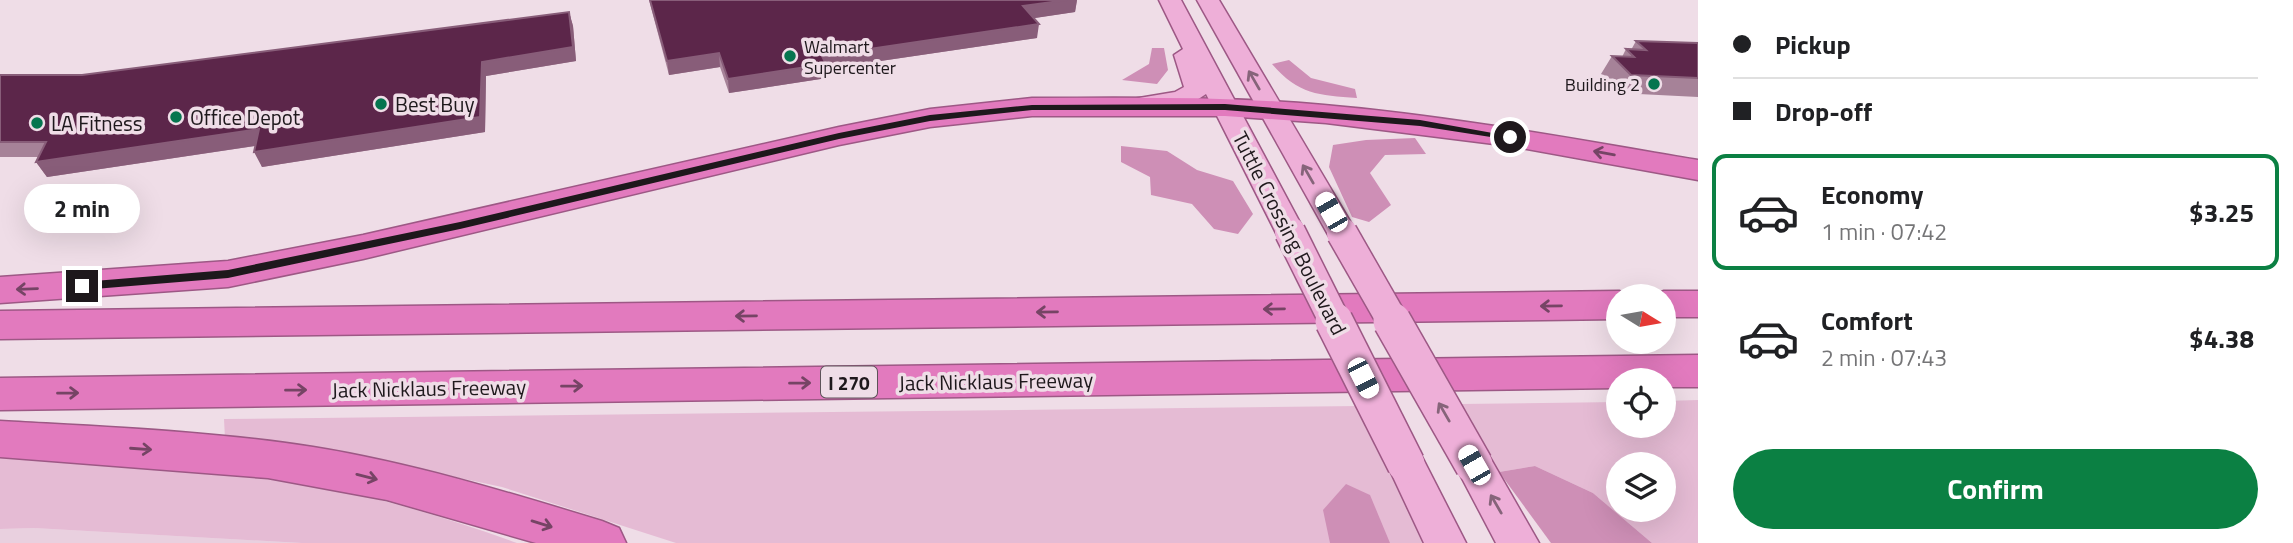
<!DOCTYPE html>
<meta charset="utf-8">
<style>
:root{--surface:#fff;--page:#f6f6f6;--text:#202124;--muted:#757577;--line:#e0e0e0;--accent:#0b8043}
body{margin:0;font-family:"Titillium Web",sans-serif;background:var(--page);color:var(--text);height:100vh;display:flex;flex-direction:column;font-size:26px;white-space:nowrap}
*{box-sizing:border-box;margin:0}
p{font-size:23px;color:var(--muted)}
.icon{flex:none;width:38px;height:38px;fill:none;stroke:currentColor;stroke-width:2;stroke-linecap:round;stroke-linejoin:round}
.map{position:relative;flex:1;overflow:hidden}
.panel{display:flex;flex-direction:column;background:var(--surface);width:595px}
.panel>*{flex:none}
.guide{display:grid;align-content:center;height:154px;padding:0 35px;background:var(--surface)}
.needle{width:46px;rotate:101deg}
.buttons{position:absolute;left:1606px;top:284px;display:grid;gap:14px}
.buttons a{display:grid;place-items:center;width:70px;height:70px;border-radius:50%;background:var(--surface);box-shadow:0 7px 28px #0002;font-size:35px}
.end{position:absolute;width:32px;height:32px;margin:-16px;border:9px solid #1e181c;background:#fff;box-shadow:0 0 0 4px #fff}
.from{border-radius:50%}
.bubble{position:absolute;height:49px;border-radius:24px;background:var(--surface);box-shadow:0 7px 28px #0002;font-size:23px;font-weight:700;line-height:49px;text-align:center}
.car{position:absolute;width:21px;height:42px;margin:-21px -10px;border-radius:9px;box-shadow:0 0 5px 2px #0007;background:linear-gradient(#fff 24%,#345 0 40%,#fff 0 76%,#345 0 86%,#fff 0)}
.guide b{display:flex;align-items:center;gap:24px;height:66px;font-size:26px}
.guide b+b{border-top:2px solid var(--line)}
.guide i{width:18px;height:18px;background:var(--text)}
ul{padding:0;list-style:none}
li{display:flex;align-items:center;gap:21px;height:116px;margin:0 14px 10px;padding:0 21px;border:4px solid transparent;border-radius:14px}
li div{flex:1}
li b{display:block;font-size:26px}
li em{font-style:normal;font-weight:700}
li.active{border-color:var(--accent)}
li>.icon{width:63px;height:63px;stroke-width:1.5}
.action{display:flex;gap:14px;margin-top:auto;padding:14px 35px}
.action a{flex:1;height:80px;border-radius:42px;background:var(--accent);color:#fff;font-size:28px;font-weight:700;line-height:80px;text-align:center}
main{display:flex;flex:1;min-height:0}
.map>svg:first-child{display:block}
</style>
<main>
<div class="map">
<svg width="1698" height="543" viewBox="0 0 1698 543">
<rect width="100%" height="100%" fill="#efdde7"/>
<polygon fill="#e9d0df" points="34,528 302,543 0,543 0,529"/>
<g fill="#e5bbd4" fill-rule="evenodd">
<path d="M 1698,400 L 1698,543 L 1652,543 L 1593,493 L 1535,466 L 1499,472 L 1460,404 L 1619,402 L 1619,425 L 1664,425 L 1664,401 ZM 1619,464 L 1664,464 L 1664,509 L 1619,509 Z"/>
<polygon points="1359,406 1425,543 676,543 502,487 347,454 225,439 224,419"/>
<path d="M 0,453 C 107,462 218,463 323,486 C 389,501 455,520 517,543 L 302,543 L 34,528 L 0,529 Z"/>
</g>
<g fill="#ce8fb6">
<polygon points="1152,48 1164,48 1168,70 1157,84 1122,80 1149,64"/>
<path d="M 1289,60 L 1311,78 L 1355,89 L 1357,98 C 1318,95 1299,95 1272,64 Z"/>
<polygon points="1415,138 1426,154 1385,155 1370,173 1391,205 1369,222 1352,217 1329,167 1333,145 1366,140"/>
<polygon points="1121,146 1167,151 1197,170 1233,181 1253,214 1238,234 1214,229 1192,204 1151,195 1150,177 1121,162"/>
<polygon points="1535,466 1593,493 1652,543 1551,543 1499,472"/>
<polygon points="1346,484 1370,495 1390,543 1330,543 1323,510"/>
</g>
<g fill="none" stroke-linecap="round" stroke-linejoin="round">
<g stroke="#9d5885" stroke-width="3">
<g id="major">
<path d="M 1159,0 L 1181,0 L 1305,232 L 1301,239 L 1290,242 L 1279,239 L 1206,94 C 1187,108 1156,115 1133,109 L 1129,104 L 1133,99 L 1175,92 L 1184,87 L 1174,55 L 1183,49 Z"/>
<polygon points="1197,0 1219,0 1357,233 1353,240 1342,243 1331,240"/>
<polygon points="1406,448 1420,453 1466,543 1424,543 1387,464 1392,453"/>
<polygon points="1474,449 1488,454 1539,543 1496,543 1455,465 1460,454"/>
</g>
</g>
<g stroke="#9d5885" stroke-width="3">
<g id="highway">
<path d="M 1032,98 C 1130,98 1227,96 1324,105 C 1450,116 1574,139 1698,160 L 1698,180 L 1510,146 L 1326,123 L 1225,116 L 1032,116 L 930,127 L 839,145 L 363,259 L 228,287 L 0,303 L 0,277 L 228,261 L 363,235 L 839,127 L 930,109 Z"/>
<polygon points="1619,291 1633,296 1619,296 1619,319 0,339 0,311"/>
<polygon points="1664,291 1698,291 1698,317 1664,317 1664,296 1650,296"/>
<polygon points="1698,355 1698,387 1664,387 1664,380 1619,380 1619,388 0,410 0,378"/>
<path d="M 0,421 C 104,427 210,431 313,447 C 412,463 507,492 602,521 L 619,528 L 626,543 L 536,543 L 387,500 L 268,478 L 0,457 Z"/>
</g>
</g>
<use href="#major" fill="#eeafd8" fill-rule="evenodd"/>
<use href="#highway" fill="#e27abe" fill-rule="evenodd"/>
<g stroke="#9d5885" stroke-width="33" stroke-linecap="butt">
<g id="major-bridge-far1">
<polyline points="1290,232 1335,322"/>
<polyline points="1342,233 1393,322"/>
</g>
</g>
<g stroke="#9d5885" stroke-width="40" stroke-linecap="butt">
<g id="major-bridge">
<polyline points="1334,321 1406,464"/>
<polyline points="1392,321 1474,465"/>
</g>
</g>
<use href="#major-bridge-far1" stroke="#eeafd8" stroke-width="30"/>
<use href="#major-bridge" stroke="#eeafd8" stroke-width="37"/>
</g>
<g fill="#a68298">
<polygon points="649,0 1077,0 1075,12 1034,18 1037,38 826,69 827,78 729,93 720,67 669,75"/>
<polygon points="569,12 573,26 576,61 486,76 485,132 262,167 255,146 47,177 36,162 38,157 0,157 0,75 82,75"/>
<polygon points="1636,41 1698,43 1698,97 1619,93 1601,74 1612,56 1622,57 1626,49 1631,50"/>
</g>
<g fill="#885d79">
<polygon points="1067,0 1077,0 1075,12 1022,20 1023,6"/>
<polygon points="569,12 573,26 576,61 486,76 485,132 262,167 254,152 482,62"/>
<polygon points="1039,24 1037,38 826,69 827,78 729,93 728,79 822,56"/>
<polygon points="719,53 720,67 669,75 667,61"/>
<polygon points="259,129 267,144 47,177 36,162"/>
</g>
<g fill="#5c264a" stroke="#885d79" stroke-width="2">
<polygon points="650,0 1067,0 1023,6 1039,24 822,56 826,64 728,79 719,53 667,61"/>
<polygon points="569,12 573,47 482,62 480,117 254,152 259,129 36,162 46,142 0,142 0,75 82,75"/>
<polygon points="1636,41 1698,43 1698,78 1631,75 1612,56 1634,57 1626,49 1646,50"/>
</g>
<defs><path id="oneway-shaft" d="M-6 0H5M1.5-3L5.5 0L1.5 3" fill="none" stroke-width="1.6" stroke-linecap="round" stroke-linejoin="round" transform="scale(1.75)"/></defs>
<g stroke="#86647a">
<use href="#oneway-shaft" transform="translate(1254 80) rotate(-120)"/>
<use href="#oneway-shaft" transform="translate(1308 174) rotate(-120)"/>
<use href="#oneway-shaft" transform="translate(1444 412) rotate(-120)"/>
<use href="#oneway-shaft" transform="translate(1496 504) rotate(-120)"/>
</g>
<g stroke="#764465">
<use href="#oneway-shaft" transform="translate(1604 153) rotate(-170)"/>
<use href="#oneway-shaft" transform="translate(27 289) rotate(178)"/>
<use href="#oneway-shaft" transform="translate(1551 306) rotate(179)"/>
<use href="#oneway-shaft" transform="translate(1274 309) rotate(179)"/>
<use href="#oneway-shaft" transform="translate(1047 312) rotate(179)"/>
<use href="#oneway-shaft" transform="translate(746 316) rotate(179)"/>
<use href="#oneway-shaft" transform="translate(800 383) rotate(-1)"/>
<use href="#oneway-shaft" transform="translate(572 386) rotate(-1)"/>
<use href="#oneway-shaft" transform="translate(296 390) rotate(-1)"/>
<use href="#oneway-shaft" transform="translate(68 393) rotate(-1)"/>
<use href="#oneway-shaft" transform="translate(141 449) rotate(4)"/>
<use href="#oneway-shaft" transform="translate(367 477) rotate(14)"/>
<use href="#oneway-shaft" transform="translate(542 524) rotate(17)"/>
</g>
<polygon fill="#1e181c" points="1225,104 1420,120 1515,137 1510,140 1420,126 1225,110 1032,110 930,121 839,139 460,229 228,278 82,290 76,286 82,282 228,270 460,222 839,133 930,115 1032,105"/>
<g fill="#05754f" stroke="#efdde7" stroke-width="2.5">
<circle cx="790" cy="56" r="7"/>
<circle cx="1654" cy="84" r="7"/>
<circle cx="381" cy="104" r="7"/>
<circle cx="176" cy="117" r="7"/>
<circle cx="37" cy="123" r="7"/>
</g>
<g text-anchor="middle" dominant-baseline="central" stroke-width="7" stroke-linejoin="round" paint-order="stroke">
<g font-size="18" fill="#1e181c" stroke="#efdde7" text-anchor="start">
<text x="804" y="46">Walmart<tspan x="804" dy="21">Supercenter</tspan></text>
<text x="1640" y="84" text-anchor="end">Building 2</text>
</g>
<rect fill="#efdde7" stroke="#5d5359" stroke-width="2" x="821" y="366.5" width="56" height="31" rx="5"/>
<g font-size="19" font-weight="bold" fill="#1e181c">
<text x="849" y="382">I 270</text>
</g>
<g font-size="21" fill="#1e181c" stroke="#efdde7" text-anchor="start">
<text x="395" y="104">Best Buy</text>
<text x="190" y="117">Office Depot</text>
<text x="51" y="123">LA Fitness</text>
</g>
<g font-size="21" fill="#1e181c" stroke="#efdde7">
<text transform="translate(1290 233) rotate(63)">Tuttle Crossing Boulevard</text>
<text transform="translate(996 381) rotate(-1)">Jack Nicklaus Freeway</text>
<text transform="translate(429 388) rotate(-1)">Jack Nicklaus Freeway</text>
</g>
</g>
</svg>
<div class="buttons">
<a><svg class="needle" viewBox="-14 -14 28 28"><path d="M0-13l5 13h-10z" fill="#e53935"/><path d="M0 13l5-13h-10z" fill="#757577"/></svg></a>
<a><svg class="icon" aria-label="locate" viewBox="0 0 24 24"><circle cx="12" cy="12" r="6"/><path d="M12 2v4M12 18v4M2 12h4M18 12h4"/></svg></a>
<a><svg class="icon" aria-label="layers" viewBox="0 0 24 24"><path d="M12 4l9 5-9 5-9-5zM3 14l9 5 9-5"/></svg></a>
</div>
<i class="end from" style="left:1510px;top:137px"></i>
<i class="end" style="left:82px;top:286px"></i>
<div class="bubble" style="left:24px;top:184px;width:116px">2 min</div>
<i class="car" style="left:1331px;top:212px;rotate:330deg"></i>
<i class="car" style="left:1363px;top:378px;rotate:153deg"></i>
<i class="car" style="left:1474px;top:465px;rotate:330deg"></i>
</div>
<section class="panel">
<div class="guide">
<b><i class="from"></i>Pickup</b>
<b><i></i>Drop-off</b>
</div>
<ul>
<li class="active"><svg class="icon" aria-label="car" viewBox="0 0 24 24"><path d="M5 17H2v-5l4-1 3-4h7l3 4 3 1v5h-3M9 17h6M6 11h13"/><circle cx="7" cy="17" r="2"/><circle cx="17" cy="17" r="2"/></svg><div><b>Economy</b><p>1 min · 07:42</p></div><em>$3.25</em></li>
<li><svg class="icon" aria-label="car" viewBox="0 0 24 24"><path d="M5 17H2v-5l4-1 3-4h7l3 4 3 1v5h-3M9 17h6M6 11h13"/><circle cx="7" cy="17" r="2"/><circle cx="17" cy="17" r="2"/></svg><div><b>Comfort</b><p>2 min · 07:43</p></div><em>$4.38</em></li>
</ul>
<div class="action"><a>Confirm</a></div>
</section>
</main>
